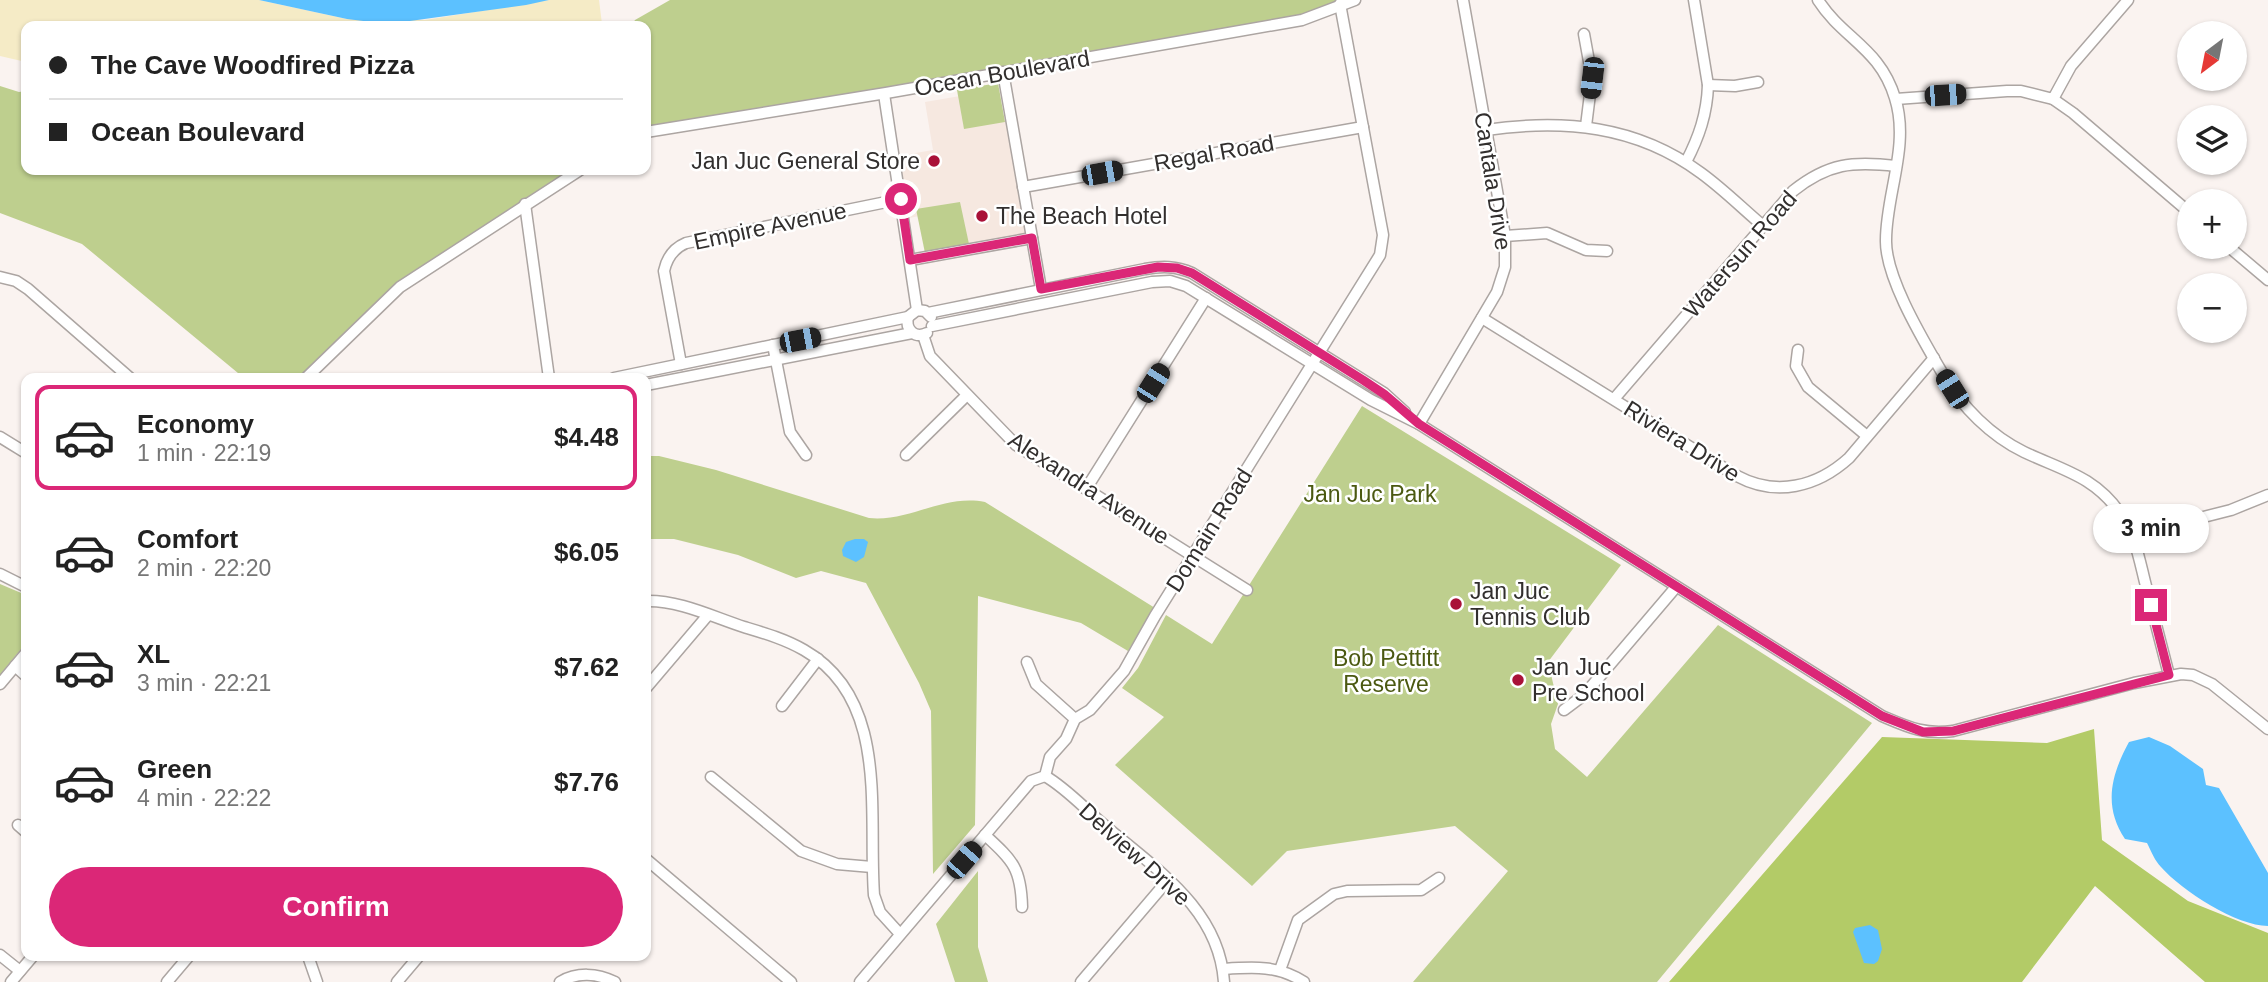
<!DOCTYPE html>
<meta charset="utf-8">
<style>
:root{--surface:#fff;--page:#f6f6f6;--text:#222;--muted:#767676;--line:#e0e0e0;--accent:#db2777}
body{margin:0;font-family:Helvetica,sans-serif;background:var(--page);color:var(--text);height:100vh;display:flex;flex-direction:column;font-size:26px;white-space:nowrap}
*{box-sizing:border-box;margin:0}
p{font-size:23px;color:var(--muted)}
.icon{flex:none;width:38px;height:38px;fill:none;stroke:currentColor;stroke-width:2;stroke-linecap:round;stroke-linejoin:round}
.map{position:relative;flex:1;overflow:hidden}
.side{position:absolute;left:21px;top:373px;width:630px;height:588px;display:flex;flex-direction:column;background:var(--surface);border-radius:14px;box-shadow:0 2px 5px #0004}
.side>*{flex:none}
.banner{position:absolute;left:21px;top:21px;width:630px;height:154px;border-radius:14px;box-shadow:0 2px 5px #0004;display:grid;align-content:center;height:154px;padding:0 28px;background:var(--surface)}
.needle{width:46px;rotate:212deg}
.controls{position:absolute;left:2177px;top:21px;display:grid;gap:14px}
.controls a{display:grid;place-items:center;width:70px;height:70px;border-radius:50%;background:var(--surface);box-shadow:0 2px 5px #0004;font-size:35px}
.end{position:absolute;width:32px;height:32px;margin:-16px;border:9px solid #db2777;background:#fff;box-shadow:0 0 0 4px #fff}
.from{border-radius:50%}
.bubble{position:absolute;height:49px;border-radius:24px;background:var(--surface);box-shadow:0 2px 5px #0004;font-size:23px;font-weight:700;line-height:49px;text-align:center}
.car{position:absolute;width:21px;height:42px;margin:-21px -10px;border-radius:9px;box-shadow:0 0 5px 2px #0007;background:linear-gradient(#222 24%,#8ab4d8 0 40%,#222 0 76%,#8ab4d8 0 86%,#222 0)}
.banner b{display:flex;align-items:center;gap:24px;height:66px;font-size:26px}
.banner b+b{border-top:2px solid var(--line)}
.banner i{width:18px;height:18px;background:var(--text)}
ul{padding:12px 0 0;list-style:none}
li{display:flex;align-items:center;gap:21px;height:105px;margin:0 14px 10px;padding:0 14px;border:4px solid transparent;border-radius:14px}
li div{flex:1}
li b{display:block;font-size:26px}
li em{font-style:normal;font-weight:700}
li.current{border-color:var(--accent)}
li>.icon{width:63px;height:63px;stroke-width:1.5}
.button{display:flex;gap:14px;margin-top:auto;padding:14px 28px}
.button a{flex:1;height:80px;border-radius:42px;background:var(--accent);color:#fff;font-size:28px;font-weight:700;line-height:80px;text-align:center}
.map>svg:first-child{display:block}
</style>
<div class="map">
<svg width="2268" height="982" viewBox="0 0 2268 982">
<rect width="100%" height="100%" fill="#faf3f0"/>
<polygon fill="#f6e8e0" points="960,96 966,126 1008,120 1029,235 964,247 957,209 909,218 898,156 933,150 925,102"/>
<g fill="#becf8e">
<polygon points="670,0 1355,0 1322,14 646,132 646,26 631,26 635,20"/>
<polygon points="25,74 26,170 580,170 417,274 306,378 244,378 82,244 0,213 0,86 19,92 25,91"/>
<polygon points="998,83 1005,122 964,129 957,90"/>
<polygon points="960,202 969,244 925,253 916,209"/>
<polygon points="1362,406 1621,565 1548,662 1558,704 1551,724 1555,749 1587,777 1718,625 1872,723 1657,982 1413,982 1508,871 1455,826 1287,851 1252,886 1115,765 1164,717 1122,688 1138,668 1166,615 1212,644"/>
<path d="M 646,456 L 659,456 L 716,470 L 869,518 C 910,522 943,494 985,502 L 1155,608 L 1128,651 L 1081,623 L 978,596 L 975,825 L 933,874 L 931,711 L 919,683 L 866,583 L 821,571 L 796,578 L 738,555 L 674,539 L 646,539 Z"/>
<polygon points="0,584 26,595 26,643 0,675"/>
<polygon points="978,871 978,947 988,982 955,982 936,924"/>
</g>
<polygon fill="#b3cb67" points="2094,729 2102,840 2188,901 2268,933 2268,982 2205,982 2095,886 2022,982 1669,982 1882,737 2047,743"/>
<polygon fill="#f5ebc6" points="0,0 259,0 347,19 425,20 549,0 599,0 602,24 599,26 592,23 591,26 26,26 26,62 0,56"/>
<g fill="#5cc1ff">
<polygon points="259,0 549,0 526,5 388,24 347,19"/>
<polygon points="855,539 864,539 868,542 864,557 856,562 843,556 842,550 846,542"/>
<path d="M 2149,737 L 2170,746 L 2203,769 L 2206,785 L 2219,788 L 2268,873 L 2268,926 C 2237,926 2182,891 2161,867 C 2155,861 2151,851 2147,843 L 2125,839 C 2103,806 2111,775 2129,742 Z"/>
<polygon points="1870,925 1878,930 1882,949 1878,961 1874,964 1864,963 1853,932 1855,928"/>
</g>
<g fill="none" stroke-linecap="round" stroke-linejoin="round">
<g stroke="#aca5a2" stroke-width="13">
<g id="minor">
<path d="M 1818,0 C 1843,39 1880,48 1895,98 C 1910,145 1886,194 1886,240 C 1885,278 1925,343 1944,376 C 1962,407 1991,436 2024,452 C 2062,470 2094,476 2120,513 C 2135,534 2139,558 2145,582 C 2153,613 2161,644 2169,675"/>
<polyline points="1584,34 1592,78 1586,126"/>
<polyline points="1003,72 1041,289"/>
<polyline points="1708,85 1735,86 1758,82"/>
<polyline points="884,94 917,310"/>
<polyline points="1896,99 2007,91 2021,91 2053,99 2071,66 2128,0"/>
<polyline points="2053,99 2073,113 2183,207"/>
<path d="M 1486,130 C 1563,119 1636,125 1701,173 C 1723,189 1742,208 1762,225"/>
<polyline points="646,132 886,93 1302,20 1355,0"/>
<path d="M 1686,162 C 1699,137 1707,114 1708,85 L 1694,0"/>
<polyline points="1023,187 1363,127"/>
<polyline points="525,204 549,378"/>
<polyline points="1505,236 1547,233 1586,250 1607,251"/>
<polyline points="2229,247 2268,280"/>
<polyline points="910,260 1032,238"/>
<polyline points="0,277 16,281 28,289 130,378"/>
<path d="M 928,313 L 1145,269 C 1162,266 1176,266 1192,273 L 1384,393 L 1405,412"/>
<path d="M 908,317 C 905,330 915,339 927,333"/>
<path d="M 1482,318 L 1737,476 C 1776,497 1817,487 1849,458 L 1934,358"/>
<path d="M 932,326 L 1152,282 L 1170,281 L 1186,286 L 1371,400 L 1419,424 L 1882,716 C 1908,727 1924,735 1953,731 L 2134,683 L 2181,674 L 2193,675 L 2212,684 L 2268,729"/>
<polyline points="923,335 930,356 1016,445 1247,590"/>
<polyline points="773,345 790,432 806,455"/>
<polyline points="1798,350 1796,366 1808,387 1867,436"/>
<path d="M 681,364 L 664,271 C 667,257 674,248 686,243 L 901,199"/>
<polyline points="306,378 400,287 580,170"/>
<polyline points="614,378 908,317 917,310 925,311 931,317"/>
<polyline points="646,385 912,333"/>
<path d="M 1614,399 L 1793,191 C 1828,163 1853,161 1896,166"/>
<polyline points="1419,424 1497,292 1505,267 1505,236 1463,0"/>
<polyline points="0,437 26,453"/>
<polyline points="906,455 967,395"/>
<polyline points="1086,489 1206,298"/>
<polyline points="2133,535 2231,510 2268,495"/>
<polyline points="0,574 26,587"/>
<path d="M 646,601 C 679,600 713,617 744,627 C 764,633 785,639 804,650 C 890,699 868,812 874,895 L 880,912 L 900,934"/>
<polyline points="1027,662 1036,684 1075,719"/>
<polyline points="15,666 26,676"/>
<polyline points="0,684 26,653"/>
<polyline points="646,688 708,615"/>
<polyline points="782,706 818,659"/>
<polyline points="1564,710 1584,695 1676,587"/>
<path d="M 1045,776 C 1066,788 1085,809 1103,824 C 1154,868 1219,908 1224,982"/>
<polyline points="711,777 801,851 837,864 872,867"/>
<polyline points="18,825 26,832"/>
<path d="M 985,835 C 1013,861 1021,868 1022,907"/>
<polyline points="646,859 791,982"/>
<polyline points="0,955 20,971"/>
<polyline points="308,956 317,982"/>
<path d="M 1223,969 C 1253,967 1278,965 1304,982"/>
<polyline points="1280,970 1298,920 1334,894 1347,891 1421,890 1439,878"/>
<polyline points="11,982 33,956"/>
<polyline points="167,982 189,956"/>
<polyline points="397,982 419,956"/>
<path d="M 560,982 C 577,972 597,973 615,982"/>
<polyline points="860,982 1031,781 1045,776 1050,757 1066,739 1075,719 1090,710 1124,671 1155,616 1380,255 1383,235 1340,4"/>
<polyline points="1081,982 1168,880"/>
</g>
</g>
<use href="#minor" stroke="#fff" stroke-width="10"/>
</g>
<g fill="none" stroke-linecap="round" stroke-linejoin="round">
<polyline stroke="#db2777" stroke-width="9" points="901,199 910,260 1032,238 1041,289 1158,267 1177,268 1192,273 1363,380 1384,394 1419,424 1882,716 1923,732 1953,731 2169,675 2151,605"/>
</g>
<g fill="#a91138" stroke="#fff" stroke-width="2.5">
<circle cx="934" cy="161" r="7"/>
<circle cx="982" cy="216" r="7"/>
<circle cx="1456" cy="604" r="7"/>
<circle cx="1518" cy="680" r="7"/>
</g>
<g text-anchor="middle" dominant-baseline="central" stroke-width="5" stroke-linejoin="round" paint-order="stroke">
<g font-size="23" fill="#322f2e" stroke="#fff">
<text transform="translate(1002 73) rotate(-10)">Ocean Boulevard</text>
<text transform="translate(1214 153) rotate(-10)">Regal Road</text>
<text transform="translate(1493 181) rotate(81)">Cantala Drive</text>
<text transform="translate(770 226) rotate(-12)">Empire Avenue</text>
<text transform="translate(1740 254) rotate(-49)">Watersun Road</text>
<text transform="translate(1682 441) rotate(32)">Riviera Drive</text>
<text transform="translate(1089 488) rotate(33)">Alexandra Avenue</text>
<text transform="translate(1209 530) rotate(-58)">Domain Road</text>
<text transform="translate(1135 854) rotate(42)">Delview Drive</text>
</g>
<g font-size="23" fill="#322f2e" stroke="#fff" text-anchor="start">
<text x="920" y="161" text-anchor="end">Jan Juc General Store</text>
<text x="996" y="216">The Beach Hotel</text>
<text x="1470" y="591">Jan Juc<tspan x="1470" dy="26">Tennis Club</tspan></text>
<text x="1532" y="667">Jan Juc<tspan x="1532" dy="26">Pre School</tspan></text>
</g>
<g font-size="23" fill="#4b5911" stroke="#fff">
<text x="1370" y="494">Jan Juc Park</text>
<text x="1386" y="658">Bob Pettitt<tspan x="1386" dy="26">Reserve</tspan></text>
</g>
</g>
</svg>
<div class="controls">
<a><svg class="needle" viewBox="-14 -14 28 28"><path d="M0-13l5 13h-10z" fill="#e53935"/><path d="M0 13l5-13h-10z" fill="#767676"/></svg></a>
<a><svg class="icon" aria-label="layers" viewBox="0 0 24 24"><path d="M12 4l9 5-9 5-9-5zM3 14l9 5 9-5"/></svg></a>
<a>+</a>
<a>−</a>
</div>
<i class="end from" style="left:901px;top:199px"></i>
<i class="end" style="left:2151px;top:605px"></i>
<div class="bubble" style="left:2093px;top:504px;width:116px">3 min</div>
<i class="car" style="left:1592px;top:78px;rotate:187deg"></i>
<i class="car" style="left:1945px;top:95px;rotate:86deg"></i>
<i class="car" style="left:1102px;top:173px;rotate:80deg"></i>
<i class="car" style="left:800px;top:340px;rotate:79deg"></i>
<i class="car" style="left:1153px;top:383px;rotate:32deg"></i>
<i class="car" style="left:1952px;top:389px;rotate:328deg"></i>
<i class="car" style="left:964px;top:860px;rotate:41deg"></i>
<div class="banner">
<b><i class="from"></i>The Cave Woodfired Pizza</b>
<b><i></i>Ocean Boulevard</b>
</div>
<section class="side">
<ul>
<li class="current"><svg class="icon" aria-label="car" viewBox="0 0 24 24"><path d="M5 17H2v-5l4-1 3-4h7l3 4 3 1v5h-3M9 17h6M6 11h13"/><circle cx="7" cy="17" r="2"/><circle cx="17" cy="17" r="2"/></svg><div><b>Economy</b><p>1 min · 22:19</p></div><em>$4.48</em></li>
<li><svg class="icon" aria-label="car" viewBox="0 0 24 24"><path d="M5 17H2v-5l4-1 3-4h7l3 4 3 1v5h-3M9 17h6M6 11h13"/><circle cx="7" cy="17" r="2"/><circle cx="17" cy="17" r="2"/></svg><div><b>Comfort</b><p>2 min · 22:20</p></div><em>$6.05</em></li>
<li><svg class="icon" aria-label="car" viewBox="0 0 24 24"><path d="M5 17H2v-5l4-1 3-4h7l3 4 3 1v5h-3M9 17h6M6 11h13"/><circle cx="7" cy="17" r="2"/><circle cx="17" cy="17" r="2"/></svg><div><b>XL</b><p>3 min · 22:21</p></div><em>$7.62</em></li>
<li><svg class="icon" aria-label="car" viewBox="0 0 24 24"><path d="M5 17H2v-5l4-1 3-4h7l3 4 3 1v5h-3M9 17h6M6 11h13"/><circle cx="7" cy="17" r="2"/><circle cx="17" cy="17" r="2"/></svg><div><b>Green</b><p>4 min · 22:22</p></div><em>$7.76</em></li>
</ul>
<div class="button"><a>Confirm</a></div>
</section>
</div>
